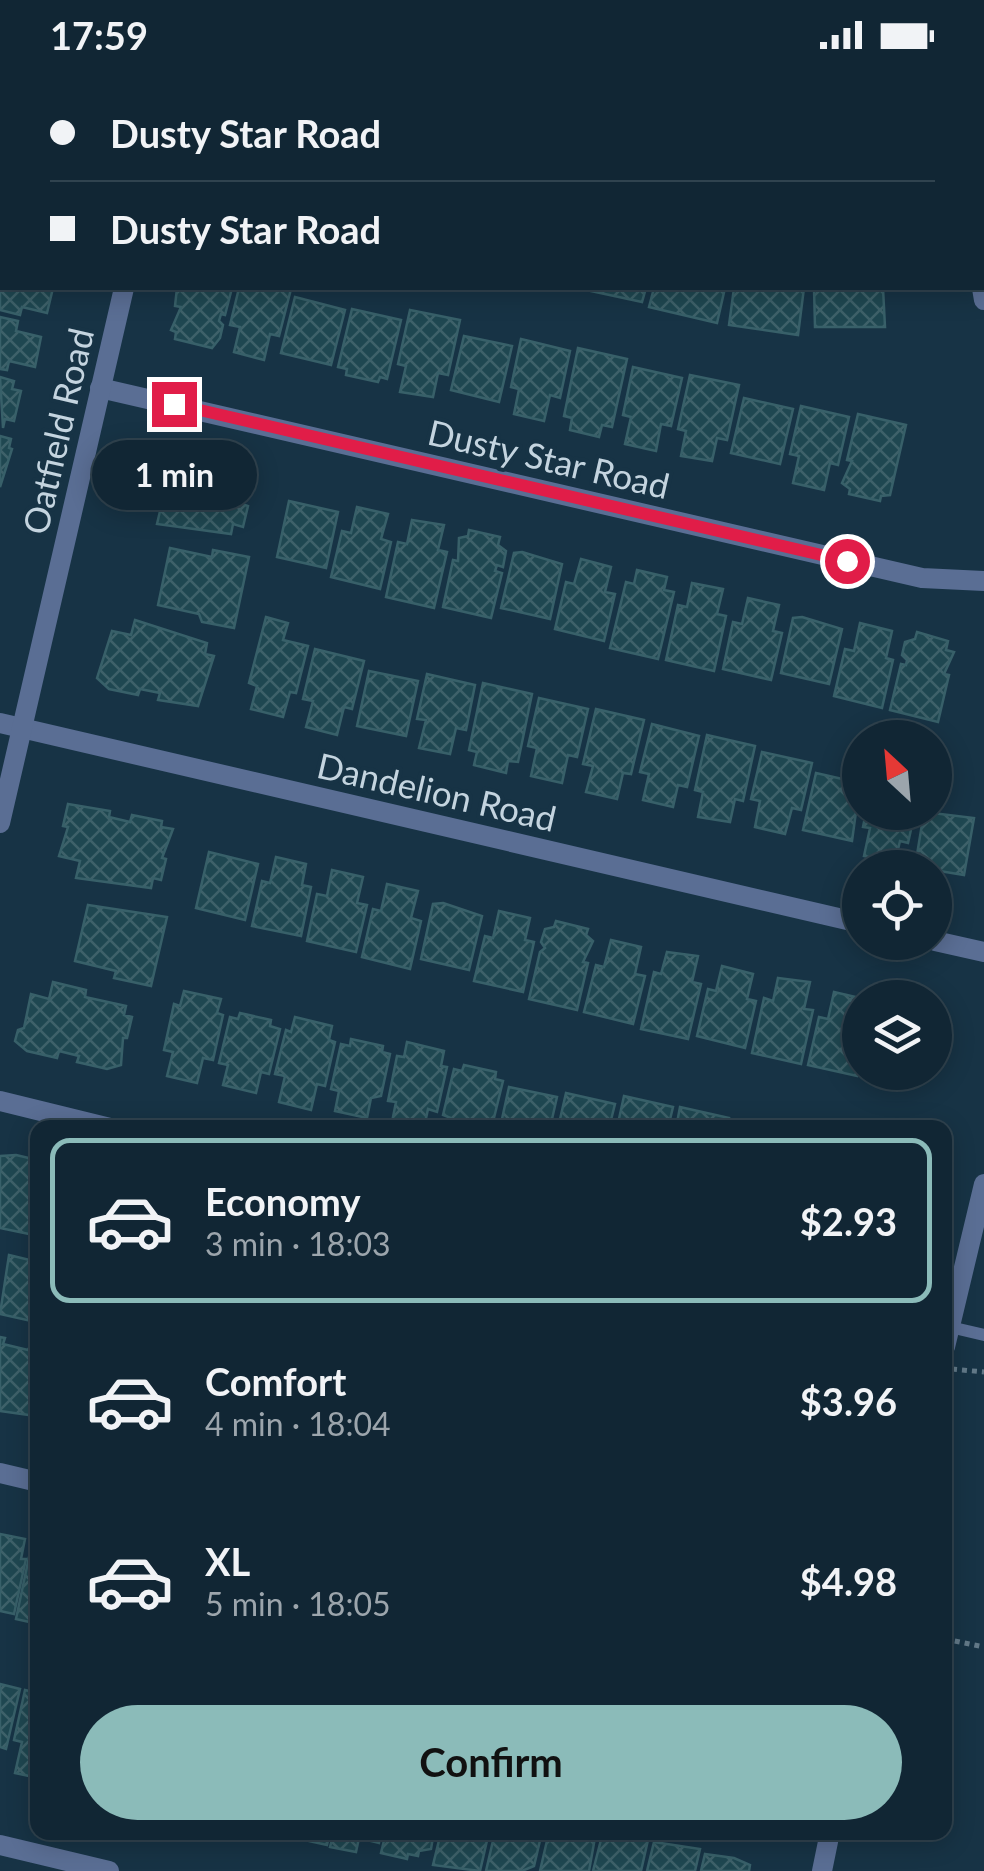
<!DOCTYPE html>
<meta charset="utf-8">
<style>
:root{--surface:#112634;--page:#1a2e3c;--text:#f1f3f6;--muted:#9ca5ac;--line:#30434f;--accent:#8bbbb9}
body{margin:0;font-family:Lato,sans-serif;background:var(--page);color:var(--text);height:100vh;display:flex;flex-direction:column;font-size:38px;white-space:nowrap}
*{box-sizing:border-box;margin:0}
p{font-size:32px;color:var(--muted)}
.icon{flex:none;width:55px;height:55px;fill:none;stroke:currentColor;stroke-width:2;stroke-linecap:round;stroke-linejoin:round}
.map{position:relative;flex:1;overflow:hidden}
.sheet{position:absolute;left:30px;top:1050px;width:922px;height:720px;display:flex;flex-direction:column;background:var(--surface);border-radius:20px;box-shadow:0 5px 25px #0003,0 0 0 2px var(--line)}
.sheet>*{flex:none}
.top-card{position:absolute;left:0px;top:0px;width:985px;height:220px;box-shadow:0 5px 25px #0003,0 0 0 2px var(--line);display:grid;align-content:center;height:220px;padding:0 50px;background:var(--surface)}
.needle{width:65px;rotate:334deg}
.buttons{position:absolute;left:842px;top:650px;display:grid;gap:20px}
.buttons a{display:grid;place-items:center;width:110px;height:110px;border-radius:50%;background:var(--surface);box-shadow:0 5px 25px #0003,0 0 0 2px var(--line);font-size:50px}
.end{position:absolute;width:45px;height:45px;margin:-22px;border:12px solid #e11d48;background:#fff;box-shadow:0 0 0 5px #fff}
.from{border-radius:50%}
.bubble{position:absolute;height:70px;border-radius:35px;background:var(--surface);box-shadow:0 5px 25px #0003,0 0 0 2px var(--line);font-size:32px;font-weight:700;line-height:70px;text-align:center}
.top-card b{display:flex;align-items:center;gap:35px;height:95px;font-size:38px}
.top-card b+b{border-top:2px solid var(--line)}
.top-card i{width:25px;height:25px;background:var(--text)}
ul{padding:18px 0 0;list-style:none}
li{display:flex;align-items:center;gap:30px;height:165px;margin:0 20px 15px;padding:0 30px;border:5px solid transparent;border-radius:20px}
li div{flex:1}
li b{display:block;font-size:38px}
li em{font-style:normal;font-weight:700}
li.selected{border-color:var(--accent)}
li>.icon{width:90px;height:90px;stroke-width:1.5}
.button{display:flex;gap:20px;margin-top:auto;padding:20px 50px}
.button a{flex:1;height:115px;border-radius:60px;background:var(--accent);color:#111;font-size:40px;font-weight:700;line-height:115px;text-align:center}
.status{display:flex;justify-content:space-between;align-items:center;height:70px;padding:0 50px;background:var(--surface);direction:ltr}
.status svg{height:28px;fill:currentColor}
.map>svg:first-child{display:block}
</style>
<div class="status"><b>17:59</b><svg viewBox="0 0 49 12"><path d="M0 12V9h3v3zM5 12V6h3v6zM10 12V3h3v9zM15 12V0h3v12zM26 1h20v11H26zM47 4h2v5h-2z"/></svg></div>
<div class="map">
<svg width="984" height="1801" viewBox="0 0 984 1801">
<defs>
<pattern id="building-cross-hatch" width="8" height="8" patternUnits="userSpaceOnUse" patternTransform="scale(2.5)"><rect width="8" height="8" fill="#1f4751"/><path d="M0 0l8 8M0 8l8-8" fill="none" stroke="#3e616a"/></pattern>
</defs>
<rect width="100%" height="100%" fill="#173345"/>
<g fill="url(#building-cross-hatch)" stroke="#386069" stroke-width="2.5">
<polygon points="0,189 2,218 53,218 47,243 22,237 20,245 0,240"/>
<polygon points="177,218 232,218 225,245 221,244 219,251 223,255 220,268 212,278 175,269 176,262 171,260 181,237 175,236"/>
<polygon points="239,218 291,219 279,266 270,264 264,290 234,282 240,257 230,255"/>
<polygon points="577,218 646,218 642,232"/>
<polygon points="654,218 725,218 717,253 649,237"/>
<polygon points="734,218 804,218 798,265 729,255"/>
<polygon points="814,218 883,218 885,257 815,257"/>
<polygon points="295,227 345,240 331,295 281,283"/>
<polygon points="352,239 401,250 387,309 380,307 378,312 346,305 347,299 338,297"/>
<polygon points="410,240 460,250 448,305 438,303 433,327 400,322 406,296 398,294"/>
<polygon points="0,247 18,251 16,261 41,267 35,297 9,291 7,300 0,299"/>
<polygon points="464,266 512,276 499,332 451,320"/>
<polygon points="521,269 570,281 560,328 550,325 544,351 514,344 519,319 511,317"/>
<polygon points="578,278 627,289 612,357 602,355 599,367 570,360 572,348 564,346"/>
<polygon points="633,297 682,308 671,356 661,354 656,381 625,374 631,347 623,345"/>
<polygon points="690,305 739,315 727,370 717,368 712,391 681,386 686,361 678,359"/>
<polygon points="0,307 14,311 12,319 21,321 14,351 5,349 3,358"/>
<polygon points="744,328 793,339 780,394 731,383"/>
<polygon points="801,336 849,347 838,395 830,393 824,420 793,413 799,386 790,384"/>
<polygon points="858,344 906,355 890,425 881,426 880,431 849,424 850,419 842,413 852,391 847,390"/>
<polygon points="0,366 11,369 9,378 12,379 0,417"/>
<polygon points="155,381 250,403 255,409 248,425 244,424 242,434 248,436 243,457 233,454 231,464 157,454 161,437 142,433 150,407 145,395 148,384"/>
<polygon points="289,431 338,442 326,498 277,487"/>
<polygon points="357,437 388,444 381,469 391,472 380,519 331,507 342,461 351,463"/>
<polygon points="412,450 444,455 438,480 447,482 434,538 386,527 398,472 407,474"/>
<polygon points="469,460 500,467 498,475 506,481 503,497 497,495 495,501 502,503 491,548 443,537 453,490 458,491 459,468 468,466"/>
<polygon points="170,478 212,487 213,480 249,487 234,558 202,552 199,544 158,535"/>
<polygon points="522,482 562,494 550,549 501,538 514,483"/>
<polygon points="581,489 611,497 605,522 615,524 604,571 555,559 566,512 574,514"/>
<polygon points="637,500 667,507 664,520 674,522 658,589 610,578 626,512 634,514"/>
<polygon points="692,513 723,519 717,544 726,546 714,601 666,590 678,535 687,537"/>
<polygon points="748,528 779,535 773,561 782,563 771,610 723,599 733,552 742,554"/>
<polygon points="266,547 288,553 283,570 308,576 296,623 290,622 283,647 251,639 257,616 249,613"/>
<polygon points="802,547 842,559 829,614 781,603 793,548"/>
<polygon points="135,550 207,573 205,584 214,586 198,636 158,630 160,623 140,619 138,625 109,619 97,608 112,561 131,565"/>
<polygon points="860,553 892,561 886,588 893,590 882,638 834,626 845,579 854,581"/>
<polygon points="917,562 948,571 946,580 954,582 944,604 949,605 938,652 890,640 901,594 906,595 907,590 902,585 905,572 915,569"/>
<polygon points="315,579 364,591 352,639 344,637 337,665 306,657 313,631 303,629"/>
<polygon points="369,601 418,611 406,666 357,656"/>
<polygon points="427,604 475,615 466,660 456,658 450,684 419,678 426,650 417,649"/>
<polygon points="483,613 532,624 518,692 508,691 506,703 474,695 477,682 469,680"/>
<polygon points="539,628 588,639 577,687 568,685 562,713 531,706 537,678 528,676"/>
<polygon points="596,639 644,650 631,704 623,703 617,729 586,722 593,696 583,694"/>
<polygon points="652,654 699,666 687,717 678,715 673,737 643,730 649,704 640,702"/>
<polygon points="707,665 755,676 743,731 735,729 730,752 698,747 703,722 695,720"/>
<polygon points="762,682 812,693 801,740 792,738 785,764 755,757 760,731 751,729"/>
<polygon points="816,703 860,713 852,771 803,760"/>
<polygon points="68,734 110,741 109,747 130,752 132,745 162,751 161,757 173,759 162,788 166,789 161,810 153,808 151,818 76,808 80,791 59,786 68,757 63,756"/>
<polygon points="866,742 915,742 908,773 900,771 895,792 864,786 870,758 863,757"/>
<polygon points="924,742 974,748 964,805 915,797"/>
<polygon points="209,782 258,794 245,850 196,838"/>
<polygon points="276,787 306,794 302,815 311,817 301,866 252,856 262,811 270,813"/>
<polygon points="332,800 363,807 357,833 367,835 356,882 307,871 317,824 327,826"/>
<polygon points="387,814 418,821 411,848 421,851 410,899 362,887 373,839 381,841"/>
<polygon points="443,833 482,846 469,900 421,889 433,834"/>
<polygon points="88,835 167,847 151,916 114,908 116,901 75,891"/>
<polygon points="499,841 530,848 525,870 534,872 523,922 474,911 485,866 493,868"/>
<polygon points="556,851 588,859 586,865 593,871 583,892 588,893 577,940 529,929 540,882 545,878 541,872 545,859 554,857"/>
<polygon points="611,870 641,877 635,904 645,906 633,954 584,942 596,895 604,897"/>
<polygon points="667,882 698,886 692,912 701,914 688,969 641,959 654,902 661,904"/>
<polygon points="722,896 753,904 747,929 756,931 745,978 697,966 708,919 716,921"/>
<polygon points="778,908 810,912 804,939 813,940 801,994 752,983 764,928 773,931"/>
<polygon points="53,912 86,920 85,927 126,936 124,945 132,947 127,968 123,968 121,995 107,999 77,992 79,986 59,981 57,988 27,981 15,971 18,960 24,958 31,924 49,929"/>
<polygon points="184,921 221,929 217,943 223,945 213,990 203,988 197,1013 167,1006 173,982 164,980 174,934 180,936"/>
<polygon points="834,922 860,928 857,1006 808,995 819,947 828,949"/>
<polygon points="240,943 271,950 270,956 280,959 269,1004 261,1002 256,1023 223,1015 228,995 219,993 230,947 238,949"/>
<polygon points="295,947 332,956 329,970 335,972 325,1016 317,1014 311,1040 279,1032 285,1006 275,1004 286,960 291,962"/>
<polygon points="351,969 383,976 382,982 390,984 381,1026 371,1028 367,1048 335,1041 339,1021 331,1019 341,974 350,976"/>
<polygon points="407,972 444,981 441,996 447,997 437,1042 428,1039 424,1058 391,1057 396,1032 388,1031 397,986 404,987"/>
<polygon points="464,995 496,1002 495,1009 503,1011 493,1052 483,1058 449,1058 451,1048 443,1045 454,999 462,1001"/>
<polygon points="865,1002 918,1002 913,1017"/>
<polygon points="509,1017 557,1027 550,1058 500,1058"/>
<polygon points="566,1023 615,1034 609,1058 558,1058"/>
<polygon points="624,1026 673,1037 668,1058 617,1058"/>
<polygon points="680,1037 729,1048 727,1058 676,1058"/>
<polygon points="16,1085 33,1089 32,1097 38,1098 38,1161 30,1159 29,1164 0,1158 0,1086"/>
<polygon points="9,1185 38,1192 38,1259 36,1252 0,1244"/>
<polygon points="0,1267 5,1268 3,1274 28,1280 30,1276 38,1278 36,1346 0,1341"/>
<polygon points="0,1464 25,1469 21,1489 26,1489 14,1544 0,1541"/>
<polygon points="33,1468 38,1469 38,1554 16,1549"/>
<polygon points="0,1614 20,1619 6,1679 0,1677"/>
<polygon points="25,1620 38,1623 38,1708 15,1703 22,1672 14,1670"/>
<polygon points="301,1762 330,1762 327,1775 300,1769"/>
<polygon points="334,1762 381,1762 379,1773 359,1768 356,1782 330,1777"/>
<polygon points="386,1762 434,1762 431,1779 419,1781 418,1786 408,1784 407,1789 381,1783"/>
<polygon points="441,1762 489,1762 480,1801 433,1795"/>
<polygon points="495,1762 542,1762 534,1796 522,1801 486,1801"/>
<polygon points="549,1762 596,1762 589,1801 540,1801"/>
<polygon points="603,1762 629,1762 648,1770 641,1801 593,1801"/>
<polygon points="654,1772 700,1779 695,1801 647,1801"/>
<polygon points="705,1784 734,1788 750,1795 749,1801 701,1801"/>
</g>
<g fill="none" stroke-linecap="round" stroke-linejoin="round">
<g stroke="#627988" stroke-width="5" stroke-dasharray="5 5" stroke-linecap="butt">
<polyline points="952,1299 984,1302"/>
<polyline points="945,1569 984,1577"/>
</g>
<polyline stroke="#5a6e94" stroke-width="12" points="950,1257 984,1265"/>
<g stroke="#5a6e94" stroke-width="20">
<polyline points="175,2 175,0"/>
<polyline points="100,318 922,508 984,511"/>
<polyline points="0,653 860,853"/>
<polyline points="0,753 124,218"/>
<polyline points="935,871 984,882"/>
<polyline points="0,1031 110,1058"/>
<polyline points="0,1403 38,1412"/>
<polyline points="0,1775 109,1801"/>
</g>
<g stroke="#5a6e94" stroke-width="20">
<polyline points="966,2 966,0"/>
<polyline points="982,218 984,230"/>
<polyline points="945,1277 984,1114"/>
<polyline points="822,1801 830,1762"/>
</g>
</g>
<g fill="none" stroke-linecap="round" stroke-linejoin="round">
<polyline stroke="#e11d48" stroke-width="12" points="174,334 847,491"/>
</g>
<g text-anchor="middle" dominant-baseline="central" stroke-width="8" stroke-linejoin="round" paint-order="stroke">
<g font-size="35" fill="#c4d4df" stroke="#173345">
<text transform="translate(57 361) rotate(-77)">Oatfield Road</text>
<text transform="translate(549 388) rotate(13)">Dusty Star Road</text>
<text transform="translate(437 721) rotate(13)">Dandelion Road</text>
</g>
</g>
</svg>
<div class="buttons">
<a><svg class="needle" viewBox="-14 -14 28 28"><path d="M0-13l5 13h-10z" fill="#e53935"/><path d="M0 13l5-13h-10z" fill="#9ca5ac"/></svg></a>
<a><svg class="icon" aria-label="locate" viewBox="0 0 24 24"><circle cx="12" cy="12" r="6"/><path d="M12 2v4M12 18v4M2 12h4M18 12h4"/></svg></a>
<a><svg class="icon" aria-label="layers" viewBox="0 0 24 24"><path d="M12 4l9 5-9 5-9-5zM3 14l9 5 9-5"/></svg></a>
</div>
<i class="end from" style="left:847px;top:491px"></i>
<i class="end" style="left:174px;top:334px"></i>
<div class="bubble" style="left:92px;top:370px;width:165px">1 min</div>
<div class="top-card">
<b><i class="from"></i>Dusty Star Road</b>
<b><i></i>Dusty Star Road</b>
</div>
<section class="sheet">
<ul>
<li class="selected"><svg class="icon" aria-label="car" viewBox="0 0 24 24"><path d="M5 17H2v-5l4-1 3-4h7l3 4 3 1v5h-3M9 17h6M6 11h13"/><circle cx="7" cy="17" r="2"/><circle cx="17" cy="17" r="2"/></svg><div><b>Economy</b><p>3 min · 18:03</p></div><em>$2.93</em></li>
<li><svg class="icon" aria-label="car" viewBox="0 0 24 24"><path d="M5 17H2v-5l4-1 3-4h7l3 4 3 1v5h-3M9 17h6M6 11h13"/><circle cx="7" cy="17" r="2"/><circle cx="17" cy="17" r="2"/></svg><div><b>Comfort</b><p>4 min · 18:04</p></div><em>$3.96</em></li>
<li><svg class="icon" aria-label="car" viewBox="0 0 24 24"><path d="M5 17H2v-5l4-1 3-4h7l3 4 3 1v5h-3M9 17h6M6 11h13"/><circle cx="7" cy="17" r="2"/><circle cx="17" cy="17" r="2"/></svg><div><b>XL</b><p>5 min · 18:05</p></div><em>$4.98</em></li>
</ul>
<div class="button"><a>Confirm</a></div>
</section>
</div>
